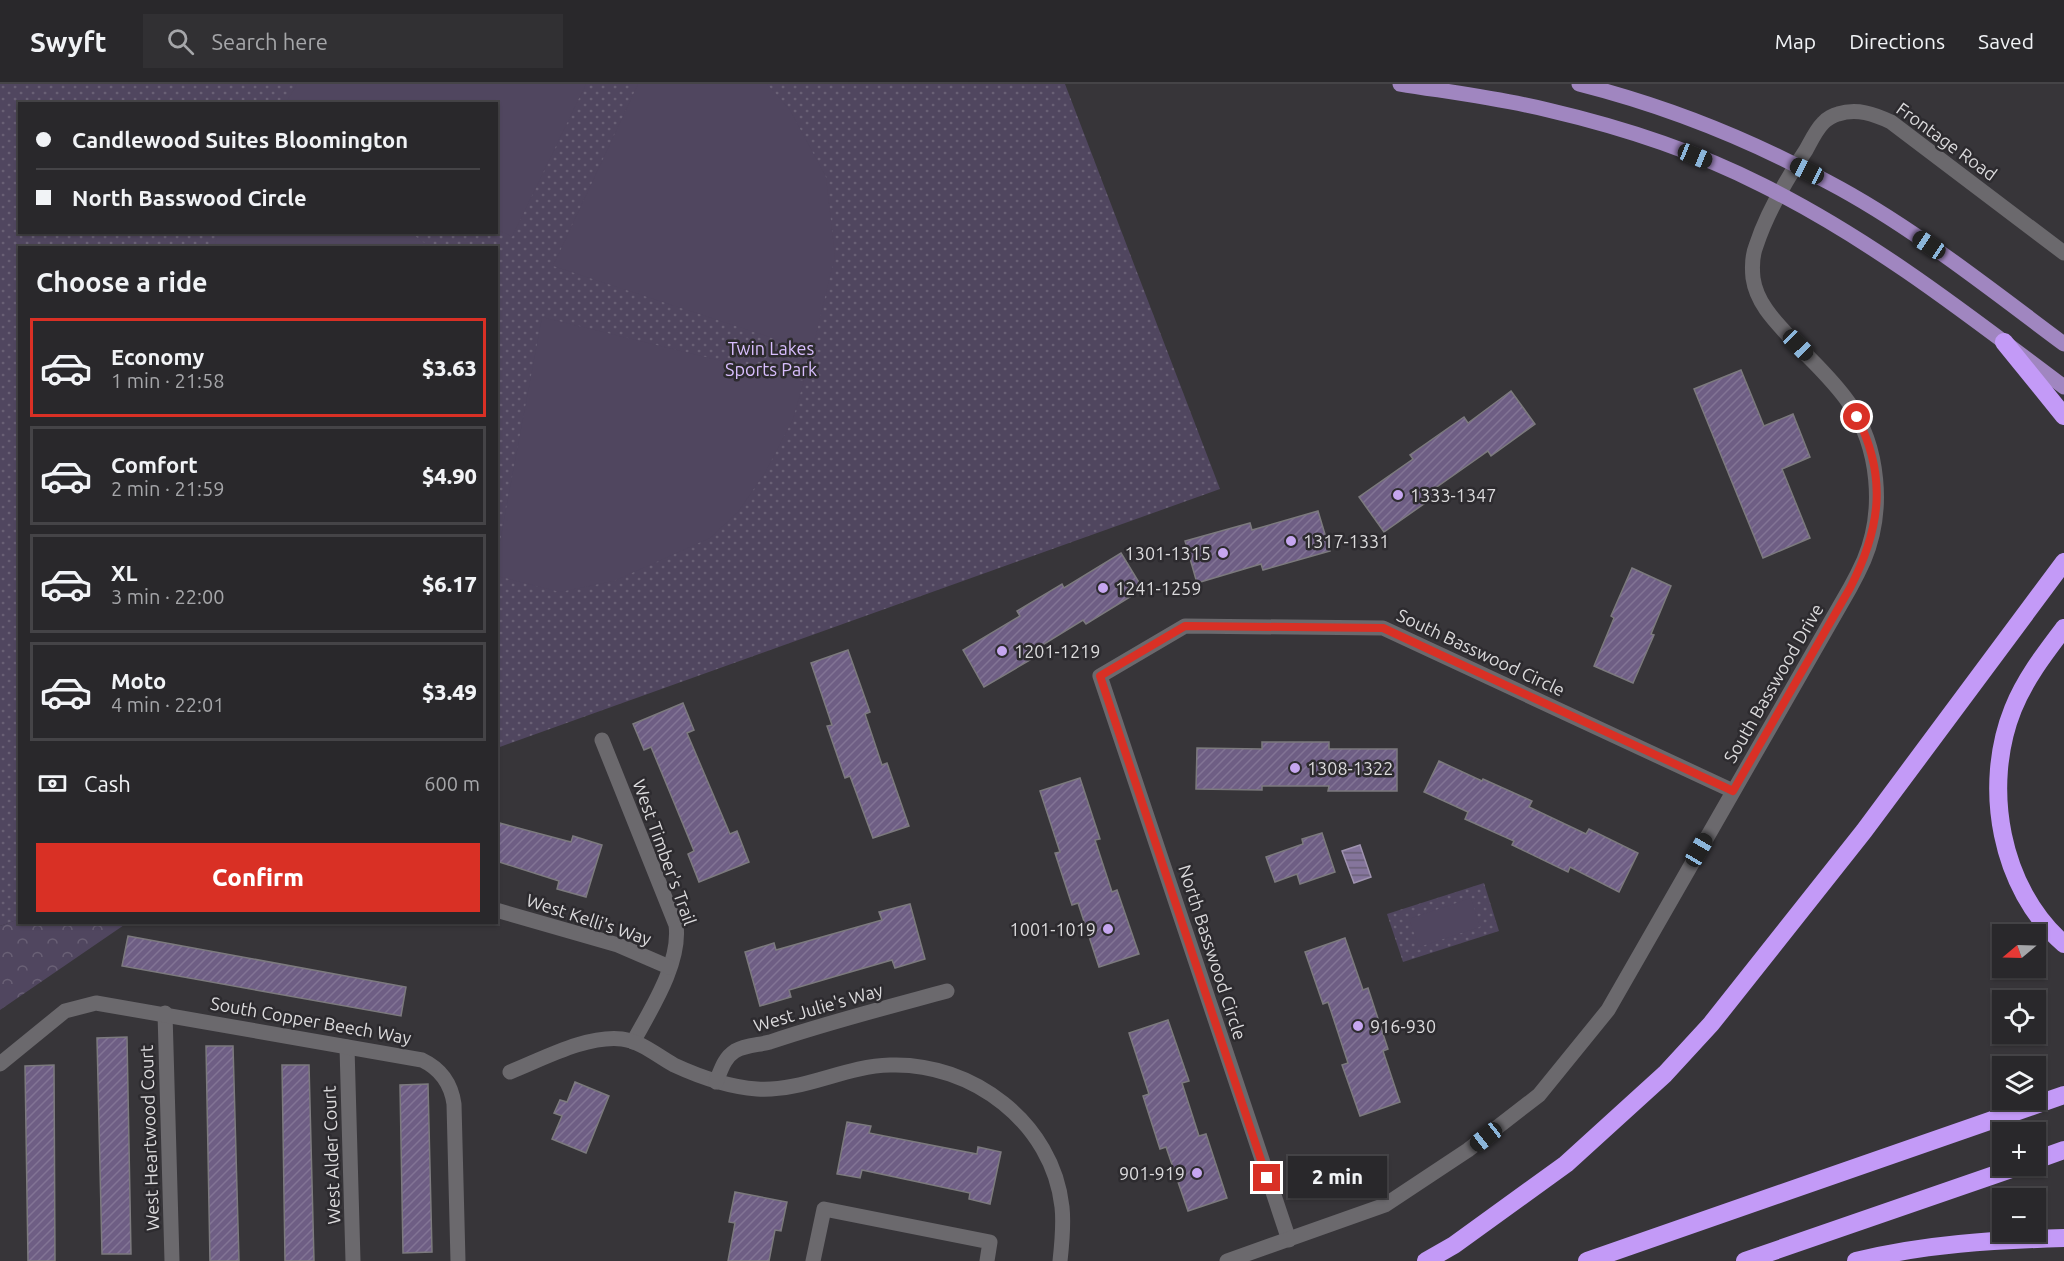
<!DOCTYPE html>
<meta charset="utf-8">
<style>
:root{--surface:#29282b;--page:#313033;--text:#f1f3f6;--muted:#a5a6a9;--line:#454447;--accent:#d93025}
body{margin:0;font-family:Ubuntu,sans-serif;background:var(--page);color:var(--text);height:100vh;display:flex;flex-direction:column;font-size:22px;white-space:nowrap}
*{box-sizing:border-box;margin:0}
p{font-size:20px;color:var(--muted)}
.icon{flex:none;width:33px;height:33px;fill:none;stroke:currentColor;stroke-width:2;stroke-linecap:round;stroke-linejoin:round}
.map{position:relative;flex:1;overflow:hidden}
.details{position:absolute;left:18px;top:162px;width:480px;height:678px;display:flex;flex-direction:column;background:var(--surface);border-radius:0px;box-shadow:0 2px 4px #0004,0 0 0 2px var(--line)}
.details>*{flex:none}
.hud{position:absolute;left:18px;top:18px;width:480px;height:132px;border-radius:0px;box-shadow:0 2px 4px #0004,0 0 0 2px var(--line);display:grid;align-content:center;height:132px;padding:0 18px;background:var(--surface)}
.needle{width:39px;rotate:251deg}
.controls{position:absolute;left:1992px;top:840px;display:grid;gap:12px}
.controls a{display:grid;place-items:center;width:54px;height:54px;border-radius:0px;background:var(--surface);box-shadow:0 2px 4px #0004,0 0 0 2px var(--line);font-size:30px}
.end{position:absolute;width:27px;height:27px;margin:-14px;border:8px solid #d93025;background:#fff;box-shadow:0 0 0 3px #fff}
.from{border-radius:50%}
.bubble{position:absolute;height:42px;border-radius:0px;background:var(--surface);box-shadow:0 2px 4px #0004,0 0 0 2px var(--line);font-size:20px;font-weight:800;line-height:42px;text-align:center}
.car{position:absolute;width:18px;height:36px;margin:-18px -9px;border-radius:8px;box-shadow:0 0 4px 2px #0007;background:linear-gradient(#222 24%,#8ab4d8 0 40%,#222 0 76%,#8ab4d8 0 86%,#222 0)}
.hud b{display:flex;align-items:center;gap:21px;height:57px;font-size:22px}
.hud b+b{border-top:2px solid var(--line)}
.hud i{width:15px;height:15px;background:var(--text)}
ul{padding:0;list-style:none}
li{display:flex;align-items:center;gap:18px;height:99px;margin:0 12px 9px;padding:0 6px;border:3px solid var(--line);border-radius:0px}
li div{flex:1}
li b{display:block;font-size:22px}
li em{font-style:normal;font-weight:800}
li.on{border-color:var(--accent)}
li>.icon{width:54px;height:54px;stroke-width:1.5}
h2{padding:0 18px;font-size:27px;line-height:72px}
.pay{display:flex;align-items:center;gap:15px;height:66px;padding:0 18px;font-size:22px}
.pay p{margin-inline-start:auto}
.action{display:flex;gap:12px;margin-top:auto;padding:12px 18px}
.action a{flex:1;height:69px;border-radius:0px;background:var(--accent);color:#fff;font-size:24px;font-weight:800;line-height:69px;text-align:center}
header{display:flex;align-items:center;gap:36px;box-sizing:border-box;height:84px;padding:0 30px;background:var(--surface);border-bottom:2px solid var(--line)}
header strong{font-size:28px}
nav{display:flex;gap:33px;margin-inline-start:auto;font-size:21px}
.search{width:420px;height:54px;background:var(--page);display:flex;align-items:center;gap:15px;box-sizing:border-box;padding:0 21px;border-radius:0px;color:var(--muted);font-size:22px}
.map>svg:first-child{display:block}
</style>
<header>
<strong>Swyft</strong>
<div class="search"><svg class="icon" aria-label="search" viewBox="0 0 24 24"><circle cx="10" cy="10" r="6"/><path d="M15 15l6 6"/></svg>Search here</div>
<nav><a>Map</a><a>Directions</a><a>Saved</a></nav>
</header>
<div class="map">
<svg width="2064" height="1177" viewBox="0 0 2064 1177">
<defs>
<pattern id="forest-crowns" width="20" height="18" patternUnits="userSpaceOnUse" patternTransform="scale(1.5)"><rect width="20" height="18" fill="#50465f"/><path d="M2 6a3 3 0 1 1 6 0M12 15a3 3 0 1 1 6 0" fill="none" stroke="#696075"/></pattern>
<pattern id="park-dots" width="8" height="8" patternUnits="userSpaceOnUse" patternTransform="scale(1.5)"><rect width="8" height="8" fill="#50465f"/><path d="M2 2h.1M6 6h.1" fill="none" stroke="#696075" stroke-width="1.8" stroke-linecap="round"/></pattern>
<pattern id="water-rules" width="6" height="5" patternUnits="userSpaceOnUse" patternTransform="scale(1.5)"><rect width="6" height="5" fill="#85759c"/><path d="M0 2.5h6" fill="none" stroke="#6a6078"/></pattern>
<pattern id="building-hatch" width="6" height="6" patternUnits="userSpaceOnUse" patternTransform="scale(1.5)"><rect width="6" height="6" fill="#6e5e84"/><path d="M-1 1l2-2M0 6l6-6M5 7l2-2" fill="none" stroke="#827495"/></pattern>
</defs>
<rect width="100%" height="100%" fill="#373539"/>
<polygon fill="url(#forest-crowns)" points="19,835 20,838 127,839 0,926 0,842"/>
<g fill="url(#park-dots)" fill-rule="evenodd">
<path d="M 0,0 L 1065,0 L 1220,405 L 497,664 L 496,164 L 20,164 L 20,835 L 0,842 ZM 20,20 L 496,20 L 496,148 L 20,148 Z"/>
<polygon points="1484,799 1499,847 1403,878 1387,830"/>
</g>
<g fill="#50465f">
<polygon points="297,0 586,0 512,153 497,145 496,20 286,19"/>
<polygon points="638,0 767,0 790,26 826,93 835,172 812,267 553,182"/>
<polygon points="218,149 411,149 430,163 214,163"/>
<polygon points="542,233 804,297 793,335 766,387 738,428 710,454 614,497 560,508 497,492 497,473"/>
<polygon points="1471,814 1480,843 1419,863 1409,835"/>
</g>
<polygon fill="url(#water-rules)" stroke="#9f93af" stroke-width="1.5" points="1360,761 1371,793 1354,799 1342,767"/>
<g fill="url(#building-hatch)" stroke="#7c7a7e" stroke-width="1.5">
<polygon points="1741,286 1764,342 1793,330 1810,373 1782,385 1810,454 1763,474 1694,305"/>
<polygon points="1511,307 1535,340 1491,372 1488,367 1434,405 1438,410 1384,448 1359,413 1413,375 1410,371 1464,333 1468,339"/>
<polygon points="1318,427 1330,467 1263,486 1261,480 1197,499 1185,457 1250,439 1252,446"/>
<polygon points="1121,469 1143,505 1086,540 1083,536 1039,563 1042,569 984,603 963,566 1020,532 1017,527 1062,500 1064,504"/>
<polygon points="1632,484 1671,502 1651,550 1654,551 1633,599 1594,582 1614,534 1611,532"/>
<polygon points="848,566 870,628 865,630 882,681 887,679 909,742 873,754 850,692 845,694 827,642 832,641 811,579"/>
<polygon points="683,619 694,646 687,649 730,750 737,747 749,778 699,798 688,770 694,767 673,716 651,663 644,666 633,640"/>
<polygon points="1262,658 1329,658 1329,665 1397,665 1397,707 1328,707 1329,702 1262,702 1262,706 1196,705 1197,664 1262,665"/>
<polygon points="1439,677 1482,697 1483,695 1532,717 1529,723 1586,750 1589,745 1638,769 1619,808 1570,783 1568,788 1512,761 1514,757 1465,735 1468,728 1424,708"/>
<polygon points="1080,694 1100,755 1095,756 1112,808 1117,806 1139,870 1099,883 1078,819 1072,821 1055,769 1060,768 1040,707"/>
<polygon points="496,738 571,758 573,752 602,761 586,813 557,805 559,797 496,777"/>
<polygon points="1322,749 1335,788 1300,800 1297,790 1275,798 1266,773 1303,760 1302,755"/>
<polygon points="910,820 925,875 895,884 892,876 840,891 789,906 791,913 760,922 745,868 774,859 776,866 882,836 879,828"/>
<polygon points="128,852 406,903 401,932 122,882"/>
<polygon points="1345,854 1363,906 1368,904 1388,965 1383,967 1400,1018 1360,1032 1342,981 1348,979 1328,918 1323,920 1305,868"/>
<polygon points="1168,936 1189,997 1182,999 1199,1052 1206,1050 1227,1114 1188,1127 1166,1063 1160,1065 1143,1012 1149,1010 1129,949"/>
<polygon points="127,953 131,1170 102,1170 97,954"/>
<polygon points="206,962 233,962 239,1177 210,1177"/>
<polygon points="54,981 55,1177 28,1177 25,982"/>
<polygon points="282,981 309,981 314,1177 285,1177"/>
<polygon points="575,998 609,1012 586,1069 552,1055 562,1032 554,1029 560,1016 567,1018"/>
<polygon points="428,1000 432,1168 403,1169 400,1001"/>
<polygon points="847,1038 871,1042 869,1049 977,1070 978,1063 1001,1068 990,1120 969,1115 970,1109 862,1086 860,1094 837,1090"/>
<polygon points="735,1108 787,1118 781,1147 775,1146 769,1177 728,1177 735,1139 729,1138"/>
</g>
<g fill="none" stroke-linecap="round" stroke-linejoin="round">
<g stroke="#6b696d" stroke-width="15">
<path d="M 602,656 L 676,841 C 681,879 651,925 633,958"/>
<polyline points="496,826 618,861 669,883"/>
<polyline points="165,929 172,1177"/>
<polyline points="347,963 353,1177"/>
<path d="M 0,980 L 65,927 L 96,919 L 422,976 C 441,985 451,999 454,1020 L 458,1177"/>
<path d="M 510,988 C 543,975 586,951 622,955 C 640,957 658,972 674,981 C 700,993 728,1003 757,1005 C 803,1008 844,982 890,981 C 972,978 1053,1039 1062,1123 C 1064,1141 1062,1159 1060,1177"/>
<path d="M 716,998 C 721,986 724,974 735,967 C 745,961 759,961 770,958 C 829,938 888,923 947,907"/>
<polyline points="1289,1156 1100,592 1185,542 1383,544 1733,707"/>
<polyline points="813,1177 824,1125 990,1158 987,1177"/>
<path d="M 1227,1177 L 1385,1121 L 1468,1066 L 1539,1011 L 1608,926 L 1850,504 C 1855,495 1860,485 1864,476 C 1885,426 1879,363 1849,319 C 1834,297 1815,280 1797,261 C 1779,241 1757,222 1753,194 C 1752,184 1752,172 1756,162 C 1767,128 1786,96 1806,66 C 1811,57 1816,46 1823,39 C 1826,35 1834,31 1838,30 C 1857,24 1874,30 1891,38 L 2064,169"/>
</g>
<g stroke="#a086c0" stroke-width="15">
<path d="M 1400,0 C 1449,8 1499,14 1548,26 C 1621,43 1695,67 1762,101 C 1871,155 1967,230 2064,303"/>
<path d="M 1579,0 C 1666,22 1749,55 1828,98 C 1910,141 1990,205 2064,260"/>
</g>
<g stroke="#c39af7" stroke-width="18">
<polyline points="2004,258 2064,332"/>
<path d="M 2064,544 C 2045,569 2025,595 2013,625 C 1982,702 2000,805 2064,860"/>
<polyline points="2036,1076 2064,1066"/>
<polyline points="1426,1177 1454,1161 1566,1080 1665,990 1711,940 1864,747 2064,478"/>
<polyline points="1587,1177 2064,1011"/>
<polyline points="1745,1177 2020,1082"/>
<path d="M 1856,1177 C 1924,1160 1994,1156 2064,1154"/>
</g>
</g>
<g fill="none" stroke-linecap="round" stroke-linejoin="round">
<path stroke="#d93025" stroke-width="8" d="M 1267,1094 L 1100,592 L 1185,542 L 1383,544 L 1733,707 L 1850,504 C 1880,446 1888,394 1857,333"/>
</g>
<g fill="#c6a6f0" stroke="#2d2b2f" stroke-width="2">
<circle cx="1398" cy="411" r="6"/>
<circle cx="1291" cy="457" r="6"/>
<circle cx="1223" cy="469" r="6"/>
<circle cx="1103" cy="504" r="6"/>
<circle cx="1002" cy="567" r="6"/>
<circle cx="1295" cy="684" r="6"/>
<circle cx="1108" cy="845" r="6"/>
<circle cx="1358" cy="942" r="6"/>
<circle cx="1197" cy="1089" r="6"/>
</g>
<g text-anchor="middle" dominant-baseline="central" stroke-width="5" stroke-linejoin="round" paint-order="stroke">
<g font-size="18" fill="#dbdadc" stroke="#2d2b2f">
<text transform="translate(1947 57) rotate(36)">Frontage Road</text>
<text transform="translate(1481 568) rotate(25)">South Basswood Circle</text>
<text transform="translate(1773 599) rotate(-60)">South Basswood Drive</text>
<text transform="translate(665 768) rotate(70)">West Timber's Trail</text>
<text transform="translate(589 835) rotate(18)">West Kelli's Way</text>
<text transform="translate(1213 868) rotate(72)">North Basswood Circle</text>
<text transform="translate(818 923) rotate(-16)">West Julie's Way</text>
<text transform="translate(311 936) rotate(10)">South Copper Beech Way</text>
<text transform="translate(149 1054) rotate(-92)">West Heartwood Court</text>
<text transform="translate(331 1071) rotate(-92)">West Alder Court</text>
</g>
<g font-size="18" fill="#d8befd" stroke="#2d2b2f">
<text x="771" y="264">Twin Lakes<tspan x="771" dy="21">Sports Park</tspan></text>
</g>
<g font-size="18" fill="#dbdadc" stroke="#2d2b2f" text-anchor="start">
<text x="1410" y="411">1333-1347</text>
<text x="1303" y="457">1317-1331</text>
<text x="1211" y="469" text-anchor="end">1301-1315</text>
<text x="1115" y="504">1241-1259</text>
<text x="1014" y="567">1201-1219</text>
<text x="1307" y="684">1308-1322</text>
<text x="1096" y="845" text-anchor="end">1001-1019</text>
<text x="1370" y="942">916-930</text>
<text x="1185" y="1089" text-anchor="end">901-919</text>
</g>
</g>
</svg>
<div class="controls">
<a><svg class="needle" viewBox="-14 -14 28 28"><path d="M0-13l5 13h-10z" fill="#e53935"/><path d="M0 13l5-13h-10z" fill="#a5a6a9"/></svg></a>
<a><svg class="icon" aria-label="locate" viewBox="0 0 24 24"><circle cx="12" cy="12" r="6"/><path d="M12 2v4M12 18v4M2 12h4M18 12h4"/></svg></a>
<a><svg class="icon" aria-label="layers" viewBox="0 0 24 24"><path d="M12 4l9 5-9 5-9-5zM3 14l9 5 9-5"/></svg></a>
<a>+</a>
<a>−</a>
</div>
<i class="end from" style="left:1857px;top:333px"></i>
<i class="end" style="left:1267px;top:1094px"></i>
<div class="bubble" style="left:1288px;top:1072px;width:99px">2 min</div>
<i class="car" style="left:1695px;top:72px;rotate:112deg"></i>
<i class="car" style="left:1807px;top:87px;rotate:297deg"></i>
<i class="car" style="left:1929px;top:161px;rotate:304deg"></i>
<i class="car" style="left:1798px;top:261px;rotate:136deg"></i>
<i class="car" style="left:1699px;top:766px;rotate:30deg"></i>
<i class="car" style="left:1486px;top:1053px;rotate:232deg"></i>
<div class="hud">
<b><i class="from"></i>Candlewood Suites Bloomington</b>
<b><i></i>North Basswood Circle</b>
</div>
<section class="details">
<h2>Choose a ride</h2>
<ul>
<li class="on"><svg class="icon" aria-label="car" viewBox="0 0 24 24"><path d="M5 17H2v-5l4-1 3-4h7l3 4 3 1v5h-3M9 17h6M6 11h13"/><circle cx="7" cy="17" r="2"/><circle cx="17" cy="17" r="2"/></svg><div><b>Economy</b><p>1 min · 21:58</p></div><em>$3.63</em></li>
<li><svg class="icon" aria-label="car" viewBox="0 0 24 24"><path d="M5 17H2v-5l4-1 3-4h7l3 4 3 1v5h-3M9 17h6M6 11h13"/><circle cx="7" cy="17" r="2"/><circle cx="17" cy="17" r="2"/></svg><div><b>Comfort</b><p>2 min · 21:59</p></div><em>$4.90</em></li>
<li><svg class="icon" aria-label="car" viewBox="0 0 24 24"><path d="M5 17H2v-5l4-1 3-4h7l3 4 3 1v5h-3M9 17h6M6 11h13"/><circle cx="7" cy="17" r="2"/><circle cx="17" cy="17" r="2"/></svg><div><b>XL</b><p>3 min · 22:00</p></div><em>$6.17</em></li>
<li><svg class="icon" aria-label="car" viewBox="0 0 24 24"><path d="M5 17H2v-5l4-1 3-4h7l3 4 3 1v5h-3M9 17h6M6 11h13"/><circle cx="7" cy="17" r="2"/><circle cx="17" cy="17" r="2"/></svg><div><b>Moto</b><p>4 min · 22:01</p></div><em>$3.49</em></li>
</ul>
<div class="pay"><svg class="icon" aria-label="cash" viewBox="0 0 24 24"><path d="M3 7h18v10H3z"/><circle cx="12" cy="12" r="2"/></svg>Cash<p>600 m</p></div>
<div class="action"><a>Confirm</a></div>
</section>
</div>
